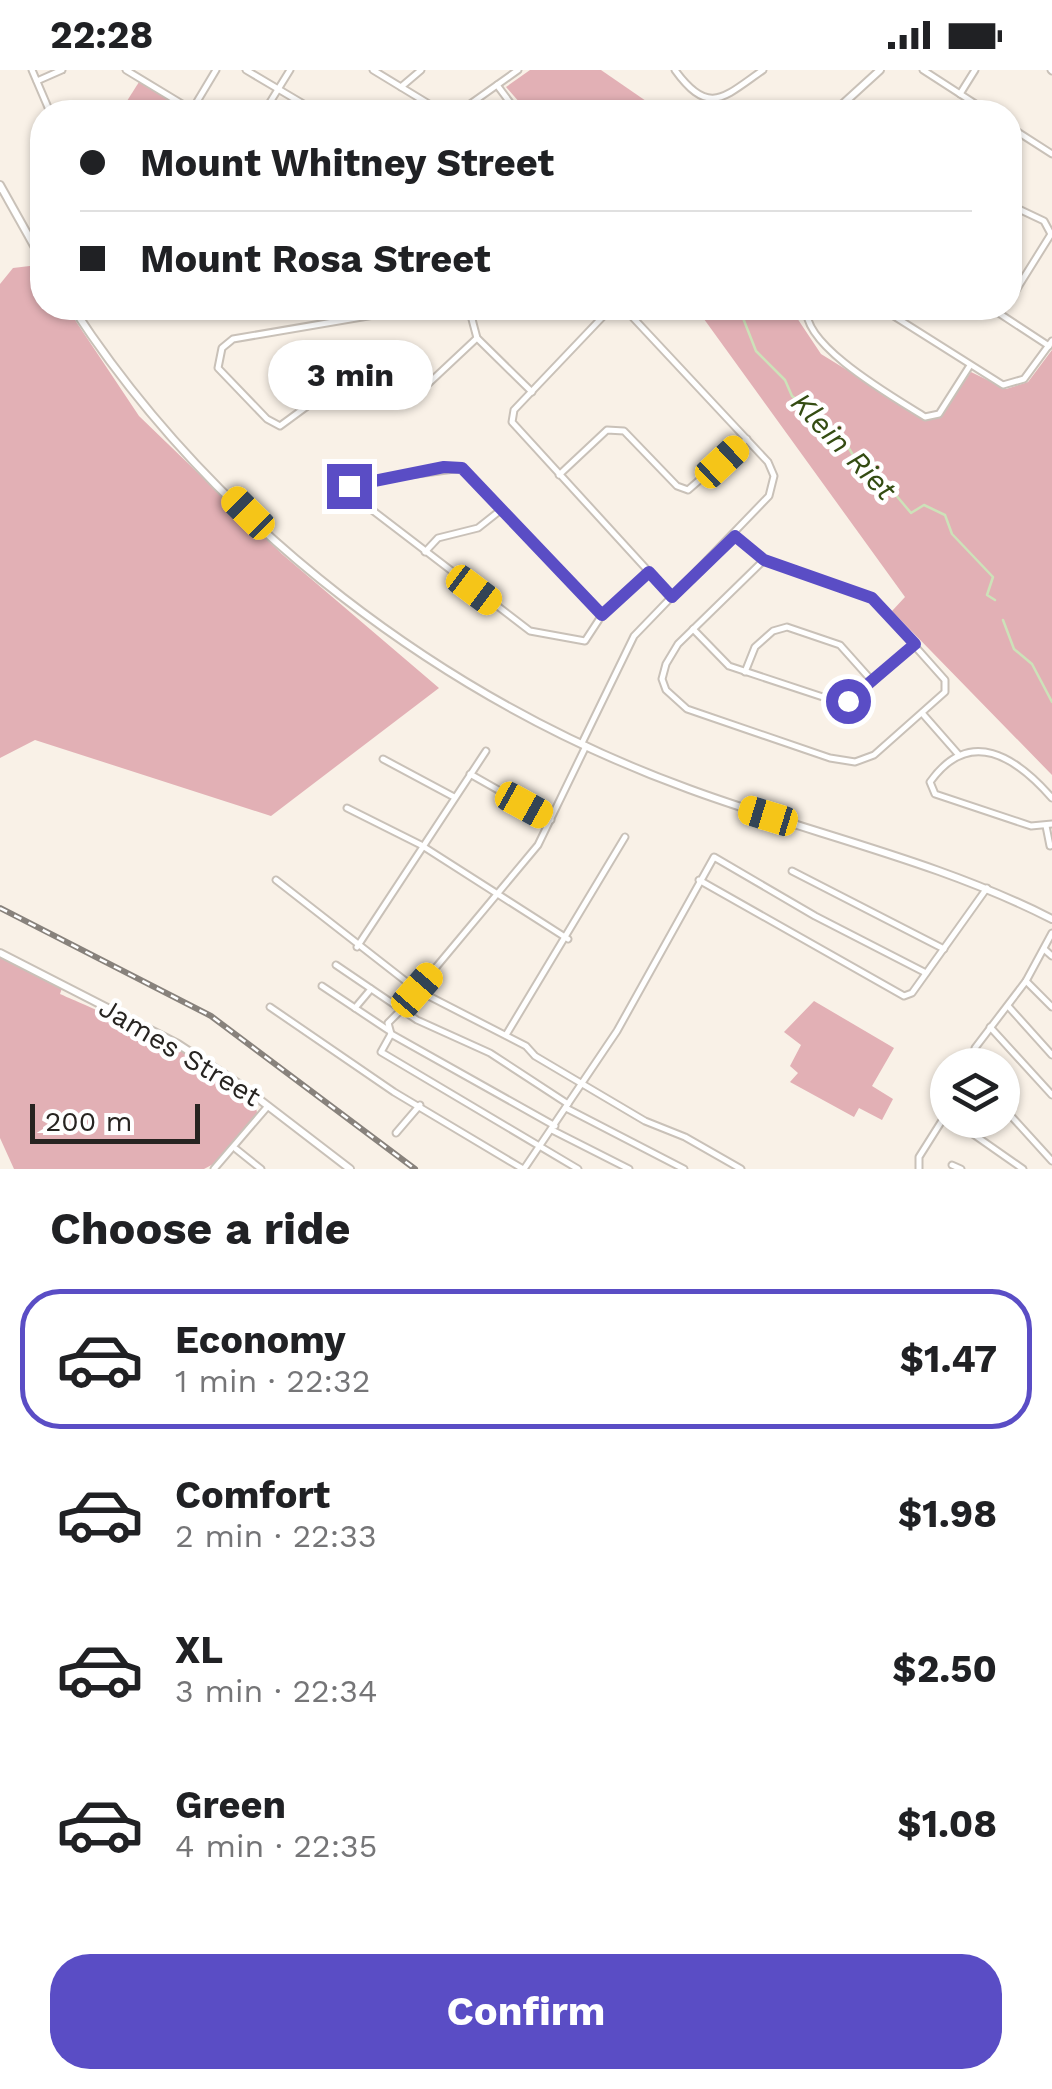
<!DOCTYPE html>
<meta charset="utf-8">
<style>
:root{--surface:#fff;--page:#f6f6f6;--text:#202124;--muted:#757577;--line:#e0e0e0;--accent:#5a4dc5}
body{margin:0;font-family:"Work Sans",sans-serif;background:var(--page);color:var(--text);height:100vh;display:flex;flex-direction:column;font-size:38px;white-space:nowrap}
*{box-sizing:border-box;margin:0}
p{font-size:32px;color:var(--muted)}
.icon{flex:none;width:55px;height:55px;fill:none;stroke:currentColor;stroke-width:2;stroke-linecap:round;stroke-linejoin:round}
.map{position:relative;height:1099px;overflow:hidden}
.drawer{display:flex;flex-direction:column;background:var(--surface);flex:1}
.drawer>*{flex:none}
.top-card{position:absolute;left:30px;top:30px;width:992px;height:220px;border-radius:40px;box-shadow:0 2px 8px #0004;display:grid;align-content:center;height:220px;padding:0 50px;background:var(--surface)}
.buttons{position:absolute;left:930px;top:978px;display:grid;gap:20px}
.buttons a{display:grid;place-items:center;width:90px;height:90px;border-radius:50%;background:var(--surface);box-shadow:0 2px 8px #0004;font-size:50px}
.scale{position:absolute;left:30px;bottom:25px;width:170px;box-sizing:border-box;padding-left:10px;border:5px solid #272421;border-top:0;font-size:28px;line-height:35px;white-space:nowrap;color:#272421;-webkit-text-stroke:8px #fff;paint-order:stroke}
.end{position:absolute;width:45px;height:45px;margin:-22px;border:12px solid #5a4dc5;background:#fff;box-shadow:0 0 0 5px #fff}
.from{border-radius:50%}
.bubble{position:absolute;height:70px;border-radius:35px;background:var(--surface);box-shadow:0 2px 8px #0004;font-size:32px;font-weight:700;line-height:70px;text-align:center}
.car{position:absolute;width:30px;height:60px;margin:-30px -15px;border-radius:12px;box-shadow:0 0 8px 2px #0007;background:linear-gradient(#f5c518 24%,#345 0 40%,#f5c518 0 76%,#345 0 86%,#f5c518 0)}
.top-card b{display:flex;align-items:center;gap:35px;height:95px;font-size:38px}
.top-card b+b{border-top:2px solid var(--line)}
.top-card i{width:25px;height:25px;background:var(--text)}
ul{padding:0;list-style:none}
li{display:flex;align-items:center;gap:30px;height:140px;margin:0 20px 15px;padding:0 30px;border:5px solid transparent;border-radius:40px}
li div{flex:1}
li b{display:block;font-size:38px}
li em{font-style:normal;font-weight:700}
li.current{border-color:var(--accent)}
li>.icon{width:90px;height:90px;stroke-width:1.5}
h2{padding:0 50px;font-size:45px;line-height:120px}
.button{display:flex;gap:20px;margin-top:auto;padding:20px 50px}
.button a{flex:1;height:115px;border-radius:40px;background:var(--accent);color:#fff;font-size:40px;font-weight:700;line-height:115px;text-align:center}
.status{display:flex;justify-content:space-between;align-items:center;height:70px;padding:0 50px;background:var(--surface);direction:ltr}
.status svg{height:28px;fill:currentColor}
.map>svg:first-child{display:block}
</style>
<div class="status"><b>22:28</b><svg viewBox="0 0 49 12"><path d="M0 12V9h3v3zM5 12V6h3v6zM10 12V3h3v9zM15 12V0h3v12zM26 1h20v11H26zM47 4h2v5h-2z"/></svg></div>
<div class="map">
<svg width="1052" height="1099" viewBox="0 0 1052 1099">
<rect width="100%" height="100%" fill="#f9f1e7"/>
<g fill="#e2b0b5">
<polygon points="530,0 601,0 662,42 528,42 506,17"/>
<polygon points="139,12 181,38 183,42 120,42"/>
<polygon points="38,195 42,201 42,238 67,238 139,346 282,484 439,618 271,746 35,670 0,688 0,214 13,198"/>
<polygon points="696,238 799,238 795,245 821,284 928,350 939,348 971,302 1006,319 1028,312 1052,280 1052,705 892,541 905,527"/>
<path d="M 0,886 L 62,918 L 60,924 C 93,939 255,1004 257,1043 L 219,1091 L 204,1099 L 14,1099 L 0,1068 Z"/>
<polygon points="814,931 894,978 872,1016 893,1029 882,1050 859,1038 854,1047 790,1012 798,1003 790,996 801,975 784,962"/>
</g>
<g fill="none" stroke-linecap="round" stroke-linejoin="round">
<g stroke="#cde2b9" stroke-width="2.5">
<polyline points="732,238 743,248 756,281 785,310 792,326 840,364 871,414 895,424 911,443 924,435 945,445 952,464 993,507 987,525 995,530"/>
<polyline points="1003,550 1014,579 1032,594 1052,632"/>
</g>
<g stroke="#c9c1b8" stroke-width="9">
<g id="minor">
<polyline points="32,0 50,42"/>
<polyline points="126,0 192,40"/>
<polyline points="246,0 317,42"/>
<polyline points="373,0 442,42"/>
<path d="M 675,0 C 709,47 724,27 763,0"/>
<polyline points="923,0 988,42"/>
<polyline points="1051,0 1052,1"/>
<polyline points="37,11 62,0"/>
<polyline points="497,15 517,42"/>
<polyline points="401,17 421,0"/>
<polyline points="960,24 975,0"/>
<polyline points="192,40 216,0"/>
<polyline points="264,42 290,0"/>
<polyline points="459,42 518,0"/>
<polyline points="1010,57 1052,84"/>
<polyline points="1010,135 1044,151 1051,164 1010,230"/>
<polyline points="415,238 233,269 222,278 218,298 267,349 280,356 310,334 429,313 477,268"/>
<polyline points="469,238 477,268 532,322"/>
<polyline points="611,238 514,340 512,352 672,527"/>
<path d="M 807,238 C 801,275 895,328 925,347 L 939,344 L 969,297"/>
<polyline points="881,238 1003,315 1024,309 1052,271"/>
<polyline points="991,238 1049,276"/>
<polyline points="329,400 346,420"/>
<polyline points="559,405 607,360 624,361 677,416 688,420 747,369"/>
<polyline points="735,466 764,490 678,574 666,594 662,609 666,620 687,639 830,688 855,692 874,685 945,622 945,610 872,528 764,490"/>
<polyline points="425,482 438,468 478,458 502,439"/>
<polyline points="602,545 462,398 364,411 346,420 530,561 585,571 602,545 649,502"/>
<polyline points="693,559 729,596 841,633 855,628 915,574"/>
<polyline points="745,602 755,577 773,561 787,557 840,575 873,612"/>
<polyline points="922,643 958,684"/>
<polyline points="582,673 634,566 769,426 774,406 768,392 624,238"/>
<polyline points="383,689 454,727"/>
<polyline points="470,704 551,750"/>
<path d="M 1052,728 C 1016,687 970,656 930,712 L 935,724 L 1031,756 L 1052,754"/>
<polyline points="347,738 421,775 568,869"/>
<polyline points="1046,756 1050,776"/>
<polyline points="792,801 944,879"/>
<polyline points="276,810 417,920 526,976 535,986 645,1051 685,1067 741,1099"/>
<polyline points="699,810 904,926 912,923 987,818"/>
<polyline points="357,877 486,681"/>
<polyline points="1044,879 1052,886"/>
<polyline points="336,895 417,950 490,983 568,1034"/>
<polyline points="1026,911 1052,937"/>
<polyline points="322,916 388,960"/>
<polyline points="417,920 538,775 586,676"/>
<polyline points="1008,936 1052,985"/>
<polyline points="270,937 394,1022 523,1099"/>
<polyline points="355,938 371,919"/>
<polyline points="401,940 388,953 391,964 381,982 578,1099"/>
<polyline points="990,957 1052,1025"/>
<polyline points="391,964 555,1056"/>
<polyline points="506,965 625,767"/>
<polyline points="972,995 975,978 1026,911 1052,863"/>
<polyline points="1002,1036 1052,1091"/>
<polyline points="566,1038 684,1099"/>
<polyline points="953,1050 1023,1099"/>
<polyline points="552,1060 629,1099"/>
<polyline points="396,1063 420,1035"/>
<polyline points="236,1079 261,1099"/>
<polyline points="952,1095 961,1099"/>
<polyline points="214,1099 268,1036"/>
<polyline points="524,1099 617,961 714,787 815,846 926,903"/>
<polyline points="919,1099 919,1087 948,1041"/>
</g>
</g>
<g stroke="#c9c1b8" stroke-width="10">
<g id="tertiary">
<polyline points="834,42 880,0"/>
<polyline points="0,883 178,974 242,1016 350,1099"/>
</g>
</g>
<g stroke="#c9c1b8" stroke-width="10">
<g id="secondary">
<polyline points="0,115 42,190"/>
<path d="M 73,238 C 216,457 444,630 689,719 C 811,764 936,790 1052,849"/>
</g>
</g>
<use href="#minor" stroke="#fff" stroke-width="5"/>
<use href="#tertiary" stroke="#fff" stroke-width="6"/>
<use href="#secondary" stroke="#fff" stroke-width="6"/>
<g stroke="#88827c" stroke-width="6">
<polyline id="rail" points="0,838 211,946 415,1099"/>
</g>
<use href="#rail" stroke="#fff" stroke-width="2.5" stroke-dasharray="8" stroke-linecap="butt"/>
</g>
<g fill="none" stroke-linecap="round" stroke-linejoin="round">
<polyline stroke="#5a4dc5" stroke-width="12" points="349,416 444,397 462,398 602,545 649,502 672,527 735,466 764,490 872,528 915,574 848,631"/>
</g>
<g text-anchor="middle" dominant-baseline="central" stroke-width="9" stroke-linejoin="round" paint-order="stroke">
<g font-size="28" fill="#272421" stroke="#fff">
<text transform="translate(180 982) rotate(31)">James Street</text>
</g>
<g font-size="30" font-style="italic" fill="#344c12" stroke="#fff">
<text transform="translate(844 376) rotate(46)">Klein Riet</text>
</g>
</g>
</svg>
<div class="buttons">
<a><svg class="icon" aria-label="layers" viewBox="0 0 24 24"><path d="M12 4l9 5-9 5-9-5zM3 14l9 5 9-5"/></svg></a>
</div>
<div class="scale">200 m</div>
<i class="end from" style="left:848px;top:631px"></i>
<i class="end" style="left:349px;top:416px"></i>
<div class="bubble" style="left:268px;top:270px;width:165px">3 min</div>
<i class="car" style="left:722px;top:392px;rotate:47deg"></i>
<i class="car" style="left:248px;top:443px;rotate:315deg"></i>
<i class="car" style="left:474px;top:520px;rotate:127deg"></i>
<i class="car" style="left:524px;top:735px;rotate:119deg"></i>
<i class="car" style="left:768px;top:746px;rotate:287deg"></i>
<i class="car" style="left:417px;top:920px;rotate:41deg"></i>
<div class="top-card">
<b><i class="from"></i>Mount Whitney Street</b>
<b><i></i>Mount Rosa Street</b>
</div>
</div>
<section class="drawer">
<h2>Choose a ride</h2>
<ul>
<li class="current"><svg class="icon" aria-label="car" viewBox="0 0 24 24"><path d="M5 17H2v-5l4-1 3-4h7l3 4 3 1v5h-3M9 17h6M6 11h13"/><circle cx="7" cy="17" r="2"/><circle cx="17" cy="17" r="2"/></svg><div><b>Economy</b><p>1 min · 22:32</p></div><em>$1.47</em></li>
<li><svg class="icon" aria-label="car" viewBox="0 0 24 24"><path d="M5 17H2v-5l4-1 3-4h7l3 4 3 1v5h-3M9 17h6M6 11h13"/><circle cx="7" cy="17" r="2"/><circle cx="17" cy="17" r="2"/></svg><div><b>Comfort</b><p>2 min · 22:33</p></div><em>$1.98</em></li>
<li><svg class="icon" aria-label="car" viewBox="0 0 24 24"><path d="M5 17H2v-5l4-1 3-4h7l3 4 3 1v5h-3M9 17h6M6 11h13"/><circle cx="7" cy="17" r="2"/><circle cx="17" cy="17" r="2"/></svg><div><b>XL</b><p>3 min · 22:34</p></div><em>$2.50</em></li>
<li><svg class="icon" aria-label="car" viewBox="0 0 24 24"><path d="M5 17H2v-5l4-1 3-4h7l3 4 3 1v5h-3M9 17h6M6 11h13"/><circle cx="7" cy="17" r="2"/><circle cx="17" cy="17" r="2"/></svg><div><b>Green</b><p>4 min · 22:35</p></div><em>$1.08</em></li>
</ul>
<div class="button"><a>Confirm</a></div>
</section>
